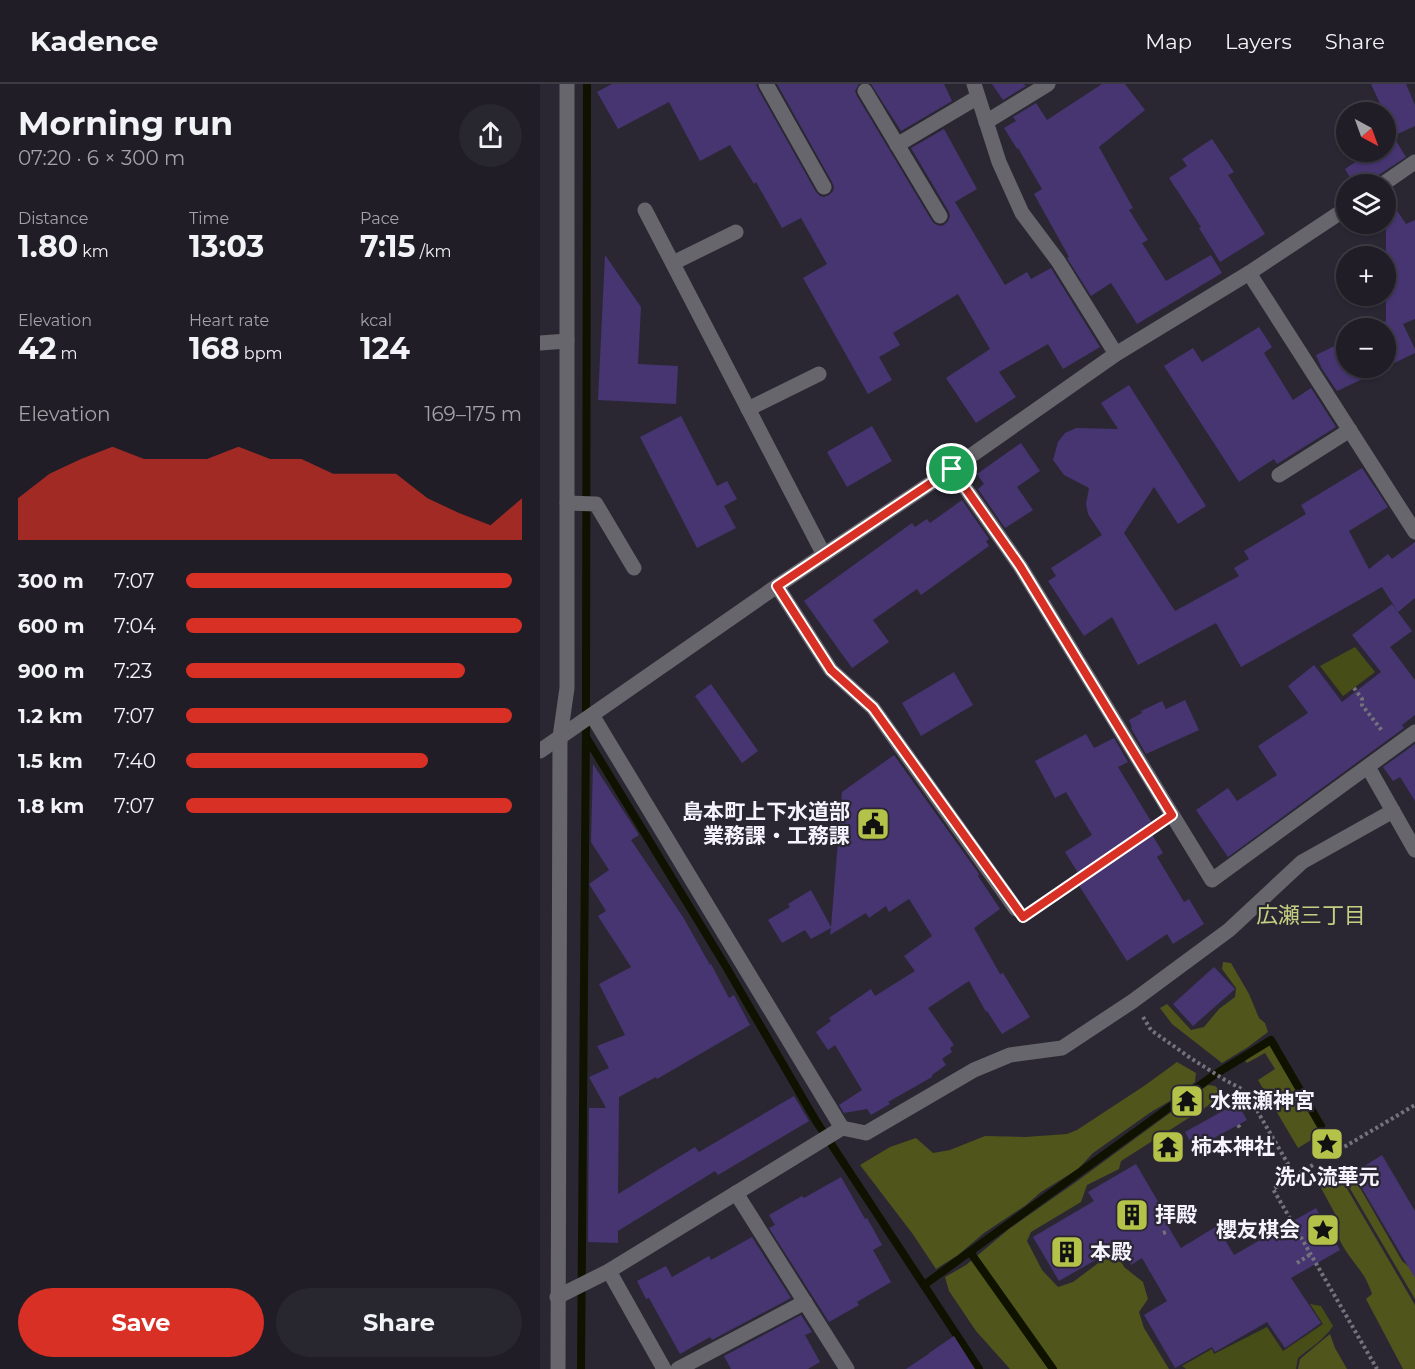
<!DOCTYPE html>
<meta charset="utf-8">
<style>
:root{--surface:#201d26;--page:#28262e;--text:#f1f3f6;--muted:#a2a2a7;--line:#3d3b43;--accent:#d93025}
body{margin:0;font-family:Montserrat,"Noto Sans JP",sans-serif;background:var(--page);color:var(--text);height:100vh;display:flex;flex-direction:column;font-size:22px;white-space:nowrap}
*{box-sizing:border-box;margin:0}
p{font-size:20px;color:var(--muted)}
.icon{flex:none;width:33px;height:33px;fill:none;stroke:currentColor;stroke-width:2;stroke-linecap:round;stroke-linejoin:round}
.map{position:relative;flex:1;overflow:hidden}
.panel{display:flex;flex-direction:column;background:var(--surface);width:540px}
.panel>*{flex:none}
.needle{width:39px;rotate:139deg}
.tools{position:absolute;left:796px;top:18px;display:grid;gap:12px}
.tools a{display:grid;place-items:center;width:60px;height:60px;border-radius:50%;background:var(--surface);box-shadow:0 2px 4px #0004,0 0 0 2px var(--line);font-size:30px}
.pin{position:absolute;display:grid;place-items:center;width:51px;height:51px;color:#fff;margin:-26px;border:3px solid #fff;border-radius:50%;box-shadow:0 2px 6px #0007}
.round{display:grid;place-items:center;flex:none;width:63px;height:63px;border-radius:32px;background:var(--page)}
.head{display:flex;align-items:center;justify-content:space-between;height:102px;padding:0 18px}
h1{font-size:33px;font-weight:700;line-height:45px}
.figures{display:grid;grid-template-columns:repeat(3,1fr);gap:9px;height:102px;padding:6px 18px}
.figures div{display:grid;align-content:center}
.figures b{font-size:30px;font-weight:700}
.figures small{font-size:16px;font-weight:400}
.figures p{font-size:16px}
.chart{height:168px;padding:12px 18px}
.chart p{display:flex;justify-content:space-between}
.chart svg{width:100%;height:108px;margin-top:6px;fill:var(--accent);opacity:.7}
.action{display:flex;gap:12px;margin-top:auto;padding:12px 18px}
.action a{flex:1;height:69px;border-radius:36px;background:var(--accent);color:#fff;font-size:24px;font-weight:700;line-height:69px;text-align:center}
.action a+a{background:var(--page);color:var(--text)}
ul{padding:0 18px;list-style:none;font-size:20px}
li{display:grid;grid-template-columns:96px 72px 1fr;align-items:center;height:45px}
li i{height:15px;border-radius:8px;background:var(--accent)}
header{display:flex;align-items:center;gap:36px;box-sizing:border-box;height:84px;padding:0 30px;background:var(--surface);border-bottom:2px solid var(--line)}
header strong{font-size:28px}
nav{display:flex;gap:33px;margin-inline-start:auto;font-size:21px}
main{display:flex;flex:1;min-height:0}
.map>svg:first-child{display:block}
.green{fill:#474d16}
.forest{fill:#4f551b}
.lines{fill:none;stroke-linecap:round;stroke-linejoin:round}
.stream{stroke:#101200;stroke-width:8}
.building{fill:#463571}
.path{stroke:#74727c;stroke-width:4;stroke-dasharray:3 3;stroke-linecap:butt}
.minor{stroke:#67666c;stroke-width:15}
.route-casing{stroke:#fff;stroke-width:12}
.route{stroke:#d93025;stroke-width:8}
.labels{text-anchor:middle;stroke-width:4.5;stroke-linejoin:round;paint-order:stroke}
.poi-label{font-size:21px;font-weight:bold;fill:#f5f3fb;stroke:#2a2733;text-anchor:start}
.neighbourhood-label{font-size:22px;fill:#c5cf82;stroke:#2a2733}
</style>
<header>
<strong>Kadence</strong>
<nav><a>Map</a><a>Layers</a><a>Share</a></nav>
</header>
<main>
<section class="panel">
<div class="head"><div><h1>Morning run</h1><p>07:20 · 6 × 300 m</p></div><a class="round"><svg class="icon" aria-label="share" viewBox="0 0 24 24"><path d="M12 15V3M7 8l5-5 5 5M5 13v7h14v-7"/></svg></a></div>
<div class="figures">
<div><p>Distance</p><b>1.80<small> km</small></b></div>
<div><p>Time</p><b>13:03</b></div>
<div><p>Pace</p><b>7:15<small> /km</small></b></div>
</div>
<div class="figures">
<div><p>Elevation</p><b>42<small> m</small></b></div>
<div><p>Heart rate</p><b>168<small> bpm</small></b></div>
<div><p>kcal</p><b>124</b></div>
</div>
<div class="chart"><p><span>Elevation</span>169–175 m</p>
<svg viewBox="0 0 160 44" preserveAspectRatio="none"><path d="M0 44V27L10 17L20 11L30 6L40 11L50 11L60 11L70 6L80 11L90 11L100 17L110 17L120 17L130 27L140 33L150 38L160 27V44z"/></svg>
</div>
<ul>
<li><b>300 m</b>7:07<i style="width:97%"></i></li>
<li><b>600 m</b>7:04<i style="width:100%"></i></li>
<li><b>900 m</b>7:23<i style="width:83%"></i></li>
<li><b>1.2 km</b>7:07<i style="width:97%"></i></li>
<li><b>1.5 km</b>7:40<i style="width:72%"></i></li>
<li><b>1.8 km</b>7:07<i style="width:97%"></i></li>
</ul>
<div class="action"><a>Save</a><a>Share</a></div>
</section>
<div class="map">
<svg width="875" height="1285" viewBox="0 0 875 1285">
<rect width="100%" height="100%" fill="#2a2733"/>
<!-- green -->
<g class="green">
<path d="M815 563 835 588 803 612 780 582Z"/>
<path d="M770 1220 781 1222 793 1242C785 1255 770 1264 758 1274L756 1285H646L642 1282 672 1265 674 1270 727 1243 743 1267 783 1240Z"/>
</g>
<!-- forest -->
<g class="forest">
<path d="M683 878 691 879 709 910 719 934 725 939 728 948 708 963 682 979 632 940 620 924 627 920 651 946 664 943 679 925 695 913 696 904 682 885Z"/>
<path d="M730 960 734 964 751 998 759 1009 781 1050 758 1064 718 996 735 985 725 969 707 979 705 977 707 974Z"/>
<path d="M637 978 656 989 655 998 635 1014 611 1028 553 1069 538 1085 501 1108 486 1121 444 1149 418 1171 396 1185 372 1149 320 1081 350 1063 376 1054 393 1069 410 1066 445 1052 485 1053 527 1050 537 1046 604 1002Z"/>
<path d="M668 1001 675 1002 685 1011 581 1077 579 1085 547 1101 541 1118 491 1148 487 1157 502 1186 518 1203 533 1198 561 1177 564 1161 574 1164 584 1183 603 1198 608 1215 599 1228 604 1244 629 1285H470L436 1247 409 1207 405 1193 426 1181 469 1145 536 1098Z"/>
<path d="M808 1088 812 1090 862 1177 873 1186H875V1215L802 1091Z"/>
<path d="M799 1091 875 1221V1285H863L826 1215 832 1210C830 1204 827 1197 824 1192 812 1174 801 1165 795 1143L800 1139 780 1102Z"/>
<path d="M790 1250 795 1264 807 1285H758L760 1275Z"/>
</g>
<g class="lines">
<!-- stream -->
<g class="stream">
<path d="M46 626 47 0"/>
<path d="M46 653 185 881 276 1037 439 1285"/>
<path d="M430 1168 513 1285"/>
<path d="M384 1201 674 991 731 956 781 1042"/>
<path d="M41 1285 46 643"/>
</g>
</g>
<!-- building -->
<g class="building">
<path d="M72 0H216L218 5 276 108 280 112 284 113 289 111 293 107 294 103 292 98 237 0H319L315 7 317 12 392 137 395 140 400 142 404 141 408 137 410 132 409 128 371 64 404 45 437 105 415 118 465 201 487 188 491 195 511 184 560 263 523 285 508 260 459 288 476 313 436 339 406 294 450 265 418 210 353 249 360 261 339 273 352 296 328 310 263 194 287 180 261 134 242 144 216 98 214 100 190 61 160 77 129 18 78 45 57 8Z"/>
<path d="M331 0H404L412 17 361 47Z"/>
<path d="M452 0H484L486 2 463 16Z"/>
<path d="M562 0H585L605 26 559 63 593 124 589 126 608 156 602 159 626 197 671 171 682 189 597 240 571 199 551 212 527 174 529 173 494 110 502 105 478 64 477 65 464 44 476 37 473 33 496 19 507 36Z"/>
<path d="M831 0H866L875 21V42L853 52 866 73 837 92 834 96 833 100H814L805 85 827 70 826 68H846V28H835L842 24Z"/>
<path d="M672 55 694 88 688 91 725 150 680 178 659 144 661 143 629 94 647 82 642 75Z"/>
<path d="M846 110 866 140 875 136V235L863 240 875 265V269L846 283V244H831L846 237V140L841 143 839 140H846Z"/>
<path d="M65 171 101 223 98 280 138 282 136 320 58 316Z"/>
<path d="M719 243 732 263 724 269 753 316 771 304 796 343 737 380 734 375 699 398 624 282 653 264 662 278Z"/>
<path d="M807 256V284H846L797 307 782 285 776 271Z"/>
<path d="M589 301 666 422 638 440 614 403 584 449 635 527 699 492 694 484 709 475 704 467 766 430 761 421 822 384 848 423 809 447 829 485 848 470 852 475 875 458V514L858 528 842 503 701 583 676 539 598 581 572 533 544 552 508 497 516 492 511 484 562 451 548 430 546 420 549 404 524 391 513 376 518 358 525 349 536 344 578 345 561 319Z"/>
<path d="M141 332 177 402 187 397 197 415 184 422 196 444 157 464 100 353Z"/>
<path d="M332 342 352 377 307 403 287 368Z"/>
<path d="M481 359 500 387 477 403 493 426 465 444 438 405 444 400 437 390Z"/>
<path d="M422 416 449 455 446 457 449 462 381 511 377 505 333 536 349 558 312 584 264 517 372 439 375 443 387 435 390 439Z"/>
<path d="M852 520 872 547 850 563 875 596V631L862 641 864 644 688 773 656 726 688 704 697 717 737 691 718 662 768 629 748 602 774 581 802 618 841 588 812 551Z"/>
<path d="M414 588 433 621 381 652 362 619Z"/>
<path d="M171 600 218 667 202 679 155 612Z"/>
<path d="M645 616 659 646 606 670 591 644 592 643 589 636 602 629 601 627 622 617 626 625Z"/>
<path d="M546 650 554 664 574 654 588 678 578 683 612 739 607 742 623 769 617 773 644 818 649 815 664 840 633 860 627 850 587 877 538 800 543 797 525 768 552 751 526 708 515 714 495 677Z"/>
<path d="M875 660V717L860 693 853 697 843 683Z"/>
<path d="M354 671 439 790 438 792 460 825 434 844 460 890 463 889 490 933 462 950 447 927 446 928 429 897 388 924 414 961 410 964 412 968 402 975 406 981 392 991V993L348 1018 350 1020 331 1031 327 1025 304 1029 299 1021 322 1006 295 961 288 966 276 948 291 937 289 934 331 905 335 912 375 887 364 872 392 852 369 815 349 828 346 822 329 834 326 829 290 851 291 844 271 855 265 846 242 859 228 836 250 823 248 820 271 806 291 843 302 708Z"/>
<path d="M53 680 99 751 91 756 143 833 170 881 171 880 189 914 194 911 210 941 117 995 116 993 79 1013 78 1110 155 1063 159 1068 254 1012 269 1037 178 1091 175 1087 78 1147V1159L48 1158 49 1024H66L49 993 69 984 57 962 85 951 59 900 91 883 58 832 66 827 49 800 69 786 51 758Z"/>
<path d="M674 883 695 905 653 942 633 920Z"/>
<path d="M697 1019 707 1036 654 1065 645 1048Z"/>
<path d="M842 1071 875 1127V1194L813 1089Z"/>
<path d="M596 1080 623 1126 620 1129 641 1164 677 1142 694 1171 776 1124 800 1166 751 1194 781 1239 745 1264 727 1238 675 1268 672 1263 635 1284 604 1231 627 1217 602 1174 591 1181 580 1162 519 1197 493 1153 554 1117 548 1108Z"/>
<path d="M301 1093 325 1135 327 1134 342 1161 333 1166 351 1198 317 1218 319 1221 289 1238 229 1144 235 1141 229 1131 262 1112 264 1114Z"/>
<path d="M212 1153 251 1214 172 1256 170 1253 140 1270 109 1214 106 1215 97 1197 126 1182 132 1193 169 1172 171 1176Z"/>
<path d="M261 1231 272 1248 265 1251 280 1278 268 1285H191L184 1272Z"/>
<path d="M414 1252 435 1285H366L390 1269H389Z"/>
</g>
<g class="lines">
<!-- path -->
<g class="path">
<path d="M814 604 822 615V621L843 648"/>
<path d="M497 824 617 742"/>
<path d="M603 933 611 946 649 973 685 996 700 1004 708 1011 755 1092"/>
<path d="M698 1041 700 1044"/>
<path d="M789 1072 875 1021"/>
<path d="M773 1081 733 1105 837 1285"/>
<path d="M623 1149 626 1148"/>
<path d="M757 1179 771 1170"/>
</g>
<!-- minor -->
<g class="minor">
<path d="M226 0 284 103"/>
<path d="M434 0 459 78 482 129 518 177 576 270"/>
<path d="M325 7 400 132"/>
<path d="M446 38 508 0"/>
<path d="M357 61 438 13"/>
<path d="M843 100 875 78"/>
<path d="M105 126 284 471"/>
<path d="M133 179 196 148"/>
<path d="M709 189 875 448"/>
<path d="M0 259 27 257"/>
<path d="M208 325 279 290"/>
<path d="M412 385 480 482 672 796 875 648"/>
<path d="M739 391 810 346"/>
<path d="M27 419 56 420 94 484"/>
<path d="M237 502 291 586 333 624 476 825"/>
<path d="M52 631 302 1044"/>
<path d="M0 667 237 502 412 385 576 270 709 189 807 124"/>
<path d="M828 683 875 766"/>
<path d="M196 1109 307 1285"/>
<path d="M69 1187 124 1285"/>
<path d="M17 1213 69 1187 302 1044 326 1049 434 986 470 971 522 964 593 917 689 846 762 778 853 727"/>
<path d="M18 1285 20 653 27 604V0"/>
<path d="M138 1285 265 1218"/>
</g>
</g>
<g class="lines">
<defs>
<path id="route" d="M412 385 480 482 632 731 483 833 333 624 291 586 237 502Z"/>
</defs>
<!-- route casing -->
<use href="#route" class="route-casing"/>
<!-- route -->
<use href="#route" class="route"/>
</g>
<!-- icons -->
<defs>
<symbol id="civic-square" viewBox="-11 -11 22 22"><rect x="-9" y="-9" width="18" height="18" rx="4" fill="#b5c249" stroke="#2a2733"/><path d="M-.6-6.5H3V-4.5H.6V-3L4-1V1h2V6H-6V1h2V-1L-.6-3ZM-1.2 2.5V6h2.4V2.5Z" fill="#111"/></symbol>
<symbol id="temple-square" viewBox="-11 -11 22 22"><rect x="-9" y="-9" width="18" height="18" rx="4" fill="#b5c249" stroke="#2a2733"/><path d="M0-6L5-2H3V0L6.5 2.5H4V6H1.5V3h-3V6H-4V2.5H-6.5L-3 0V-2H-5Z" fill="#111"/></symbol>
<symbol id="sight-square" viewBox="-11 -11 22 22"><rect x="-9" y="-9" width="18" height="18" rx="4" fill="#b5c249" stroke="#2a2733"/><path d="M0-6L1.8-2.2L6-1.7L2.9 1.2L3.7 5.4L0 3.3L-3.7 5.4L-2.9 1.2L-6-1.7L-1.8-2.2Z" fill="#111"/></symbol>
<symbol id="building-square" viewBox="-11 -11 22 22"><rect x="-9" y="-9" width="18" height="18" rx="4" fill="#b5c249" stroke="#2a2733"/><path d="M-4-6H4V6H1V3H-1V6H-4ZM-2.5-4.3h1.7v1.8h-1.7ZM.8-4.3h1.7v1.8H.8ZM-2.5-1h1.7V.8h-1.7ZM.8-1h1.7V.8H.8Z" fill="#111"/></symbol>
</defs>
<g fill-rule="evenodd">
<use href="#civic-square" x="314" y="721" width="38" height="38"/>
<use href="#temple-square" x="628" y="998" width="38" height="38"/>
<use href="#sight-square" x="768" y="1041" width="38" height="38"/>
<use href="#temple-square" x="609" y="1044" width="38" height="38"/>
<use href="#building-square" x="573" y="1112" width="38" height="38"/>
<use href="#sight-square" x="764" y="1127" width="38" height="38"/>
<use href="#building-square" x="508" y="1149" width="38" height="38"/>
</g>
<g class="labels">
<!-- poi labels -->
<g class="poi-label">
<text x="310" y="735" text-anchor="end">島本町上下水道部<tspan x="310" dy="24">業務課・工務課</tspan></text>
<text x="670" y="1024">水無瀬神宮</text>
<text x="651" y="1070">柿本神社</text>
<text x="787" y="1100" text-anchor="middle">洗心流華元</text>
<text x="615" y="1138">拝殿</text>
<text x="760" y="1153" text-anchor="end">櫻友棋会</text>
<text x="550" y="1175">本殿</text>
</g>
<!-- neighbourhood labels -->
<g class="neighbourhood-label">
<text x="771" y="839">広瀬三丁目</text>
</g>
</g>
</svg>
<div class="tools">
<a><svg class="needle" viewBox="-14 -14 28 28"><path d="M0-13l5 13h-10z" fill="#e53935"/><path d="M0 13l5-13h-10z" fill="#a2a2a7"/></svg></a>
<a><svg class="icon" aria-label="layers" viewBox="0 0 24 24"><path d="M12 4l9 5-9 5-9-5zM3 14l9 5 9-5"/></svg></a>
<a>+</a>
<a>−</a>
</div>
<div class="pin" style="left:412px;top:385px;background:#1e9e55"><svg class="icon" aria-label="arrive" viewBox="0 0 24 24"><path d="M6 21V4h12l-3 4 3 4H6"/></svg></div>
</div>
</main>
